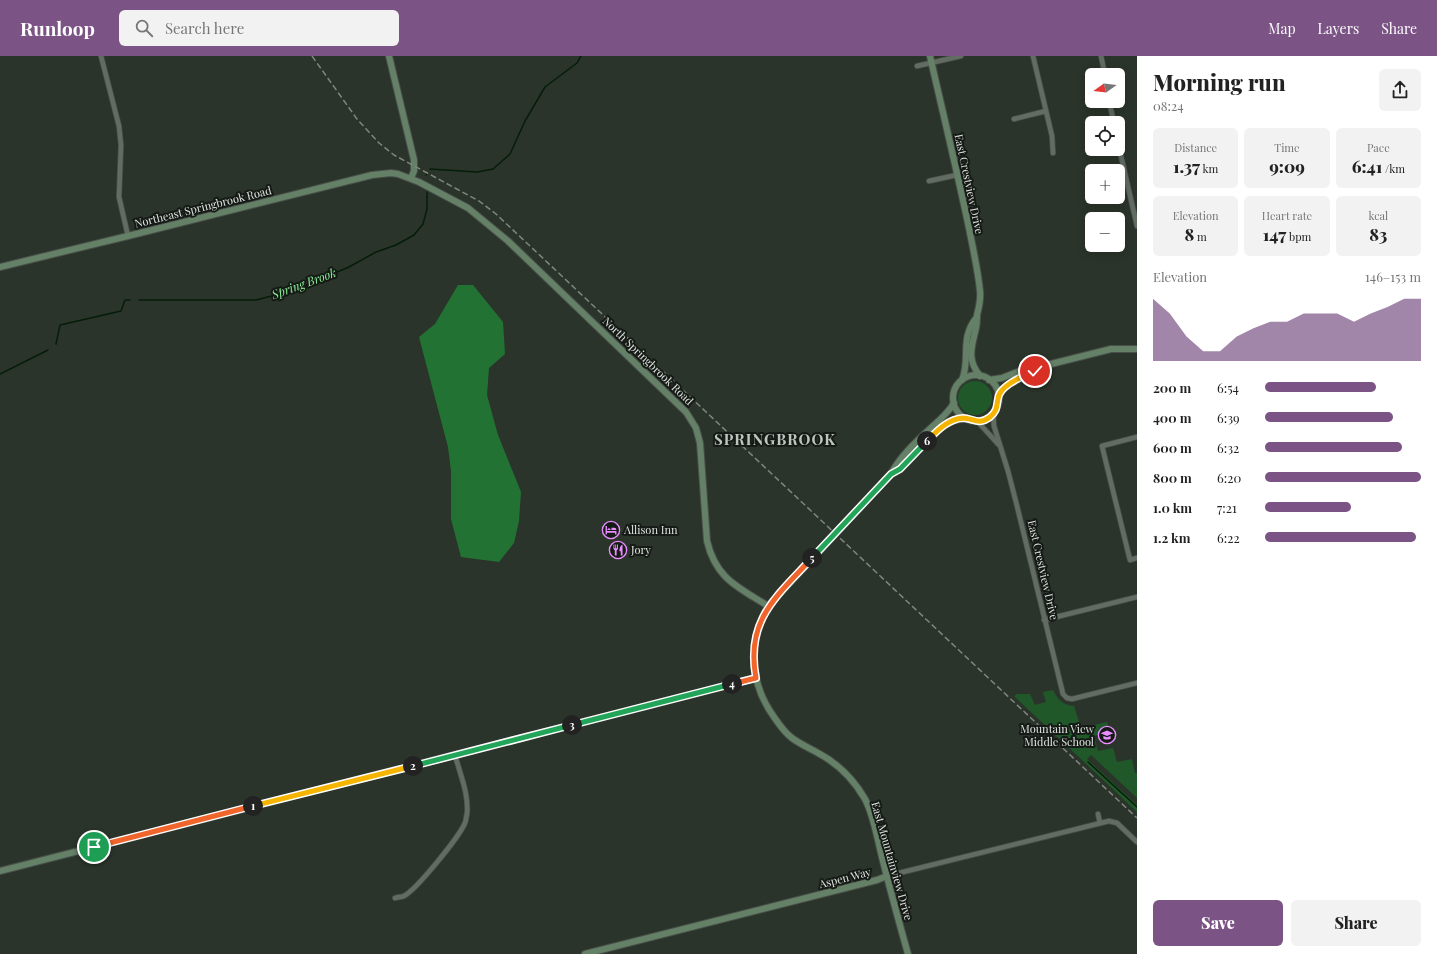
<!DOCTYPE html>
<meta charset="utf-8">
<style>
:root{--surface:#fff;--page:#f2f2f2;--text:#222;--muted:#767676;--accent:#7b5385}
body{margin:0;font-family:"Playfair Display",serif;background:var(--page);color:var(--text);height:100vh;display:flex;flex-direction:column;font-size:15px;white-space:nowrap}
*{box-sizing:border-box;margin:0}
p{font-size:13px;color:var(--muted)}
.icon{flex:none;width:22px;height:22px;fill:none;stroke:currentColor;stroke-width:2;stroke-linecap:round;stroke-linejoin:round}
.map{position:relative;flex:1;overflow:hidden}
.sheet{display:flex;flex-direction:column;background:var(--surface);width:300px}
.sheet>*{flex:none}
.needle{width:26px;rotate:256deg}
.fabs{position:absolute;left:1085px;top:12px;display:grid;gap:8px}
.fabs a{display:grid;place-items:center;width:40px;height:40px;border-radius:6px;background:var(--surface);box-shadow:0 2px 10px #0003;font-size:20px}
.pin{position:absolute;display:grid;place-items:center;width:34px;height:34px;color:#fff;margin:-17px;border:2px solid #fff;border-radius:50%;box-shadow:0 1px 4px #0007}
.km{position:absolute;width:20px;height:20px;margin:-10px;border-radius:50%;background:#222;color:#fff;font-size:11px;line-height:20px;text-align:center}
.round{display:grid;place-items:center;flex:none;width:42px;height:42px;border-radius:6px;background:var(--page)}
.head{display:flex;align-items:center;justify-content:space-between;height:68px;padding:0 16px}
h1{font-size:22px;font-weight:800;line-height:30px}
.metrics{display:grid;grid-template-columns:repeat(3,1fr);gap:6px;height:68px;padding:4px 16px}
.metrics div{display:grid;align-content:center;border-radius:6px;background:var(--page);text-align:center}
.metrics b{font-size:17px;font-weight:800}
.metrics small{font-size:11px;font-weight:400}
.metrics p{font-size:11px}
.chart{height:112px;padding:8px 16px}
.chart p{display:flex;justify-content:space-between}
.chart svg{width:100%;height:72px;margin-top:4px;fill:var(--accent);opacity:.7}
.button{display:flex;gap:8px;margin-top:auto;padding:8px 16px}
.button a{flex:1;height:46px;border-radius:6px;background:var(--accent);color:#fff;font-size:16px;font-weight:800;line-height:46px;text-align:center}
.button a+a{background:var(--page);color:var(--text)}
ul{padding:0 16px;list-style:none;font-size:13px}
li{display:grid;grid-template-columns:64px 48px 1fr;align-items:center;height:30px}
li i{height:10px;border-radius:5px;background:var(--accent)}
header{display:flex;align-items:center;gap:24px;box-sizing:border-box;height:56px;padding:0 20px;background:var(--accent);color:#fff}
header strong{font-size:19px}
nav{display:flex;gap:22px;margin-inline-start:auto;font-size:14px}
.search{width:280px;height:36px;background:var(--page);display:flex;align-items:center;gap:10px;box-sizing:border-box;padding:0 14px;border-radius:6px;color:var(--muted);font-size:15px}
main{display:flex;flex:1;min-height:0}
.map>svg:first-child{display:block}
.green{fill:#20582a}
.forest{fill:#227333}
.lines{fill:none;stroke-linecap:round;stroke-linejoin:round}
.stream{stroke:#051d08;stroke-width:1.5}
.street-casing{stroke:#484f49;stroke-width:6}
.secondary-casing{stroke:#484f49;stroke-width:8}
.street{stroke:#626c62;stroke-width:4.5}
.secondary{stroke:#648066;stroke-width:6}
.rail{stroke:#7f867f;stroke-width:1.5;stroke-dasharray:6 3;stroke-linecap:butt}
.split-1-casing{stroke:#fff;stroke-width:8}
.split-2-casing{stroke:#fff;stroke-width:8}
.split-3-casing{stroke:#fff;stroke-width:8}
.split-4-casing{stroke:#fff;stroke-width:8}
.split-5-casing{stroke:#fff;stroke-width:8}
.split-6-casing{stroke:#fff;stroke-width:8}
.split-7-casing{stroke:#fff;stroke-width:8}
.split-1{stroke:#f0652b;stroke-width:5}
.split-2{stroke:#f5b400;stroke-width:5}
.split-3{stroke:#22a559;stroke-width:5}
.split-4{stroke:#22a559;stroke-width:5}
.split-5{stroke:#f0652b;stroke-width:5}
.split-6{stroke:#22a559;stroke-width:5}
.split-7{stroke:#f5b400;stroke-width:5}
.labels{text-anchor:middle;stroke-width:4;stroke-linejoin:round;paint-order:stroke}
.street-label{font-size:11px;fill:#dee4de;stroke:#161a16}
.poi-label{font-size:11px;fill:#dee4de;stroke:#161a16;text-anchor:start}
.water-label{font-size:12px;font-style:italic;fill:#8af098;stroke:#161a16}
.district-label{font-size:15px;font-weight:bold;letter-spacing:1px;fill:#bcc7bc;stroke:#161a16}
</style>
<header>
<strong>Runloop</strong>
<div class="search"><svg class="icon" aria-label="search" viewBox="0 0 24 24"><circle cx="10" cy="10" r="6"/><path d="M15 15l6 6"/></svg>Search here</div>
<nav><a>Map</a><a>Layers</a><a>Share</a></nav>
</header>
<main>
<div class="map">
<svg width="1137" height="898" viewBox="0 0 1137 898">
<rect width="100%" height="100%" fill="#2b342b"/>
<!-- green -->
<g class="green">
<circle cx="975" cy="342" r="17"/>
<path d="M1053 634C1058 644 1063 649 1074 650L1081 672 1107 666 1110 675 1094 680 1098 695 1113 692 1117 706 1132 703 1135 717H1137V742L1091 699 1087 703 1137 749V756L1014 640 1017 638H1030L1035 649 1046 646 1043 636Z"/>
</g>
<!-- forest -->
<path class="forest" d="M458 229H473L503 266 505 298 489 312 487 339 498 379 521 436 519 465 514 487 499 506 461 501 451 463V415L448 391 419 281 435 268Z"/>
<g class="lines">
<!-- stream -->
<g class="stream">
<path d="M430 113 477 116 493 113 510 98 525 65 545 31 577 7 581 0"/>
<path d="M426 119 427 118"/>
<path d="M139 244H256L295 234 349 211 376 196 396 189 414 179 423 168 427 153V136"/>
<path d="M56 288 60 269 121 255 125 244H130"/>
<path d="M0 318 48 294"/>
<path d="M1088 706 1137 751"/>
</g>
<defs>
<g id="street">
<path d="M101 0 119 70 121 89 119 141 128 180"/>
<path d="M1033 0 1052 80 1053 97"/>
<path d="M1101 0 1105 19"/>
<path d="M917 10 961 0"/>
<path d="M1109 45 1114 67"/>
<path d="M1014 63 1046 55"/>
<path d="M1118 87 1137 170"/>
<path d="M929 125 957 119"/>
<path d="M993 357 994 370 1008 415 1017 450 1063 638 1067 642 1072 643 1137 627"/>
<path d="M977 365 999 389"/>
<path d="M1137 381 1102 390 1130 504 1137 502"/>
<path d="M1044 564 1137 541"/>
<path d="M1098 758 1100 767"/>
<path d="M887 820 1109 765 1117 767 1137 786"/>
<path d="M395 842C398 841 402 841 404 840 417 833 459 781 465 767 466 765 466 761 467 758 469 738 460 718 455 699"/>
</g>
<g id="secondary">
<path d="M389 0 414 104V115L411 122"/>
<path d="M930 0C943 57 957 115 969 172 973 193 978 214 980 235 981 244 979 251 977 259 977 263 977 268 976 272 972 290 966 303 980 320"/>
<path d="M0 211 128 180 372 119 391 117 398 118 419 126 468 152 508 185 686 356 696 372 700 387 707 485C716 523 738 531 768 550"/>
<circle cx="976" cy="342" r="23"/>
<path d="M962 324C971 303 959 282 977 261"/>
<path d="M989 324 1002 322 1033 310 1039 311 1111 293H1137"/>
<path d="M998 339C1010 322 1028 323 1039 311"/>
<path d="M891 418C914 406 926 378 949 366 954 364 960 363 965 362"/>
<path d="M0 815 756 622"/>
<path d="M585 898 877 824 887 820"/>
<path d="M908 898C899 866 890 834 882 801 877 782 874 760 865 743 854 724 837 707 818 697 809 692 800 688 792 682 784 676 779 668 774 661 749 626 748 587 768 550L891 418C900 400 918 384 933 370 941 363 948 357 954 347"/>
</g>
</defs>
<!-- street casing -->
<use href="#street" class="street-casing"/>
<!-- secondary casing -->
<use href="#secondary" class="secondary-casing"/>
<!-- street -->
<use href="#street" class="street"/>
<!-- secondary -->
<use href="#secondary" class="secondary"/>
<!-- rail -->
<path class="rail" d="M312 0 357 63 379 87 394 99 479 145 496 158 1137 762"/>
</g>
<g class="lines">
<defs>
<path id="split-1" d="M94 791 253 750"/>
<path id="split-2" d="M253 750 413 710"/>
<path id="split-3" d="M413 710 572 669"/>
<path id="split-4" d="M572 669 732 628"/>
<path id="split-5" d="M732 628 756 622C745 564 777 540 812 502"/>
<path id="split-6" d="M812 502 891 418 900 413 927 385"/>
<path id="split-7" d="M927 385C937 375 948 363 963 362 973 362 978 370 990 361 999 354 996 347 999 339 1003 328 1025 319 1035 315"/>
</defs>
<!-- split-1 casing -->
<use href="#split-1" class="split-1-casing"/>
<!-- split-2 casing -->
<use href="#split-2" class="split-2-casing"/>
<!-- split-3 casing -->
<use href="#split-3" class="split-3-casing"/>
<!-- split-4 casing -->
<use href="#split-4" class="split-4-casing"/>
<!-- split-5 casing -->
<use href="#split-5" class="split-5-casing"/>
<!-- split-6 casing -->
<use href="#split-6" class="split-6-casing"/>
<!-- split-7 casing -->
<use href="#split-7" class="split-7-casing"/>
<!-- split-1 -->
<use href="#split-1" class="split-1"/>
<!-- split-2 -->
<use href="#split-2" class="split-2"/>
<!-- split-3 -->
<use href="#split-3" class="split-3"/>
<!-- split-4 -->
<use href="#split-4" class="split-4"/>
<!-- split-5 -->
<use href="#split-5" class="split-5"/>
<!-- split-6 -->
<use href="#split-6" class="split-6"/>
<!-- split-7 -->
<use href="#split-7" class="split-7"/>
</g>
<!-- icons -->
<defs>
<symbol id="hotel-ring" viewBox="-11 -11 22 22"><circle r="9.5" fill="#161a16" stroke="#e88eff" stroke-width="1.5"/><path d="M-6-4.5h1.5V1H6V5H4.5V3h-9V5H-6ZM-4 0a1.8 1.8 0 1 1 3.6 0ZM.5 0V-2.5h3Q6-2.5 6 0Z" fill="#e88eff"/></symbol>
<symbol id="restaurant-ring" viewBox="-11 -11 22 22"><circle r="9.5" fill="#161a16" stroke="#e88eff" stroke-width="1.5"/><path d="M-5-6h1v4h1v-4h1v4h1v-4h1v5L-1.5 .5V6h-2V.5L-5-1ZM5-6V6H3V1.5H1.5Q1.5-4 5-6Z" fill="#e88eff"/></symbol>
<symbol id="school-ring" viewBox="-11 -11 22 22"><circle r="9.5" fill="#161a16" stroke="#e88eff" stroke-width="1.5"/><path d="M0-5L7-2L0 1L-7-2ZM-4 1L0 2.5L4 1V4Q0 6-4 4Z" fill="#e88eff"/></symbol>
</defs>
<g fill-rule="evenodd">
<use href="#hotel-ring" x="601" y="464" width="20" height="20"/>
<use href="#restaurant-ring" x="608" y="484" width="20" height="20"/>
<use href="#school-ring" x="1097" y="669" width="20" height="20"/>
</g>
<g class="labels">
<!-- street labels -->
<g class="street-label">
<text transform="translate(969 128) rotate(78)" y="4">East Crestview Drive</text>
<text transform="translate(203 151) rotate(-14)" y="4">Northeast Springbrook Road</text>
<text transform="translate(648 305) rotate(44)" y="4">North Springbrook Road</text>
<text transform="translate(1043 514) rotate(77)" y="4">East Crestview Drive</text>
<text transform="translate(892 805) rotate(74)" y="4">East Mountainview Drive</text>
<text transform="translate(845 822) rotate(-14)" y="4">Aspen Way</text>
</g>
<!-- poi labels -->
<g class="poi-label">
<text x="624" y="478">Allison Inn</text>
<text x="631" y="498">Jory</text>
<text x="1094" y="677" text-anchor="end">Mountain View<tspan x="1094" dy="13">Middle School</tspan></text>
</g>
<!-- water labels -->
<g class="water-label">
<text transform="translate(304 228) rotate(-20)" y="4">Spring Brook</text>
</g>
<!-- district labels -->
<g class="district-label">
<text x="775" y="389">SPRINGBROOK</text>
</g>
</g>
</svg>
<div class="fabs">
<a><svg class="needle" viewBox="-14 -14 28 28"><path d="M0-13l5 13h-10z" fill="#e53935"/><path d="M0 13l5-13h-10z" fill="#767676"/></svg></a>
<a><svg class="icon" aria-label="locate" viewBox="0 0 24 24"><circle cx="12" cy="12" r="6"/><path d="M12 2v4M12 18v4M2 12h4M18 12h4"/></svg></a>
<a>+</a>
<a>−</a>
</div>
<div class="pin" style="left:94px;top:791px;background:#1e9e55"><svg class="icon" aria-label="arrive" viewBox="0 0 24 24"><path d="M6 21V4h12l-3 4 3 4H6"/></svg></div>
<div class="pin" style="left:1035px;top:315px;background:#d93025"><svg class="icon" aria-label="check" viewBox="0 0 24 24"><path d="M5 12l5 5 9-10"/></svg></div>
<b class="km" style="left:253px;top:750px">1</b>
<b class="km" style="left:413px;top:710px">2</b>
<b class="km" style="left:572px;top:669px">3</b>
<b class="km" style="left:732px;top:628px">4</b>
<b class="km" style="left:812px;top:502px">5</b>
<b class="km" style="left:927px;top:385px">6</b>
</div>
<section class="sheet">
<div class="head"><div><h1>Morning run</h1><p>08:24</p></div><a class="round"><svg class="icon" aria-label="share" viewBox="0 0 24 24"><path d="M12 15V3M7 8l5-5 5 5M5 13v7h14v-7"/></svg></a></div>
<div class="metrics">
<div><p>Distance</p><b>1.37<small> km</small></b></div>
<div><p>Time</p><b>9:09</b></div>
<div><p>Pace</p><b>6:41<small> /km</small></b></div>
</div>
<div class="metrics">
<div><p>Elevation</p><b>8<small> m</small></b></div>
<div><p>Heart rate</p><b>147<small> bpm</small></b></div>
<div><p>kcal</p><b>83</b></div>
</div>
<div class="chart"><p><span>Elevation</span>146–153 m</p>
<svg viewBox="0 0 160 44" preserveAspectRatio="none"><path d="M0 44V6L10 15L20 29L30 38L40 38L50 29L60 24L70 20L80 20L90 15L100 15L110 15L120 20L130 15L140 11L150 6L160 6V44z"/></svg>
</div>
<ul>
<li><b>200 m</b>6:54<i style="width:71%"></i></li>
<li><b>400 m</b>6:39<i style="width:82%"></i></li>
<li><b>600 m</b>6:32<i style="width:88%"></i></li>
<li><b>800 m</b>6:20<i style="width:100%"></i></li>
<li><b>1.0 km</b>7:21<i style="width:55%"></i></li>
<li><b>1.2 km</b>6:22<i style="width:97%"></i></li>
</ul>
<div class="button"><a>Save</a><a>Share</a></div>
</section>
</main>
